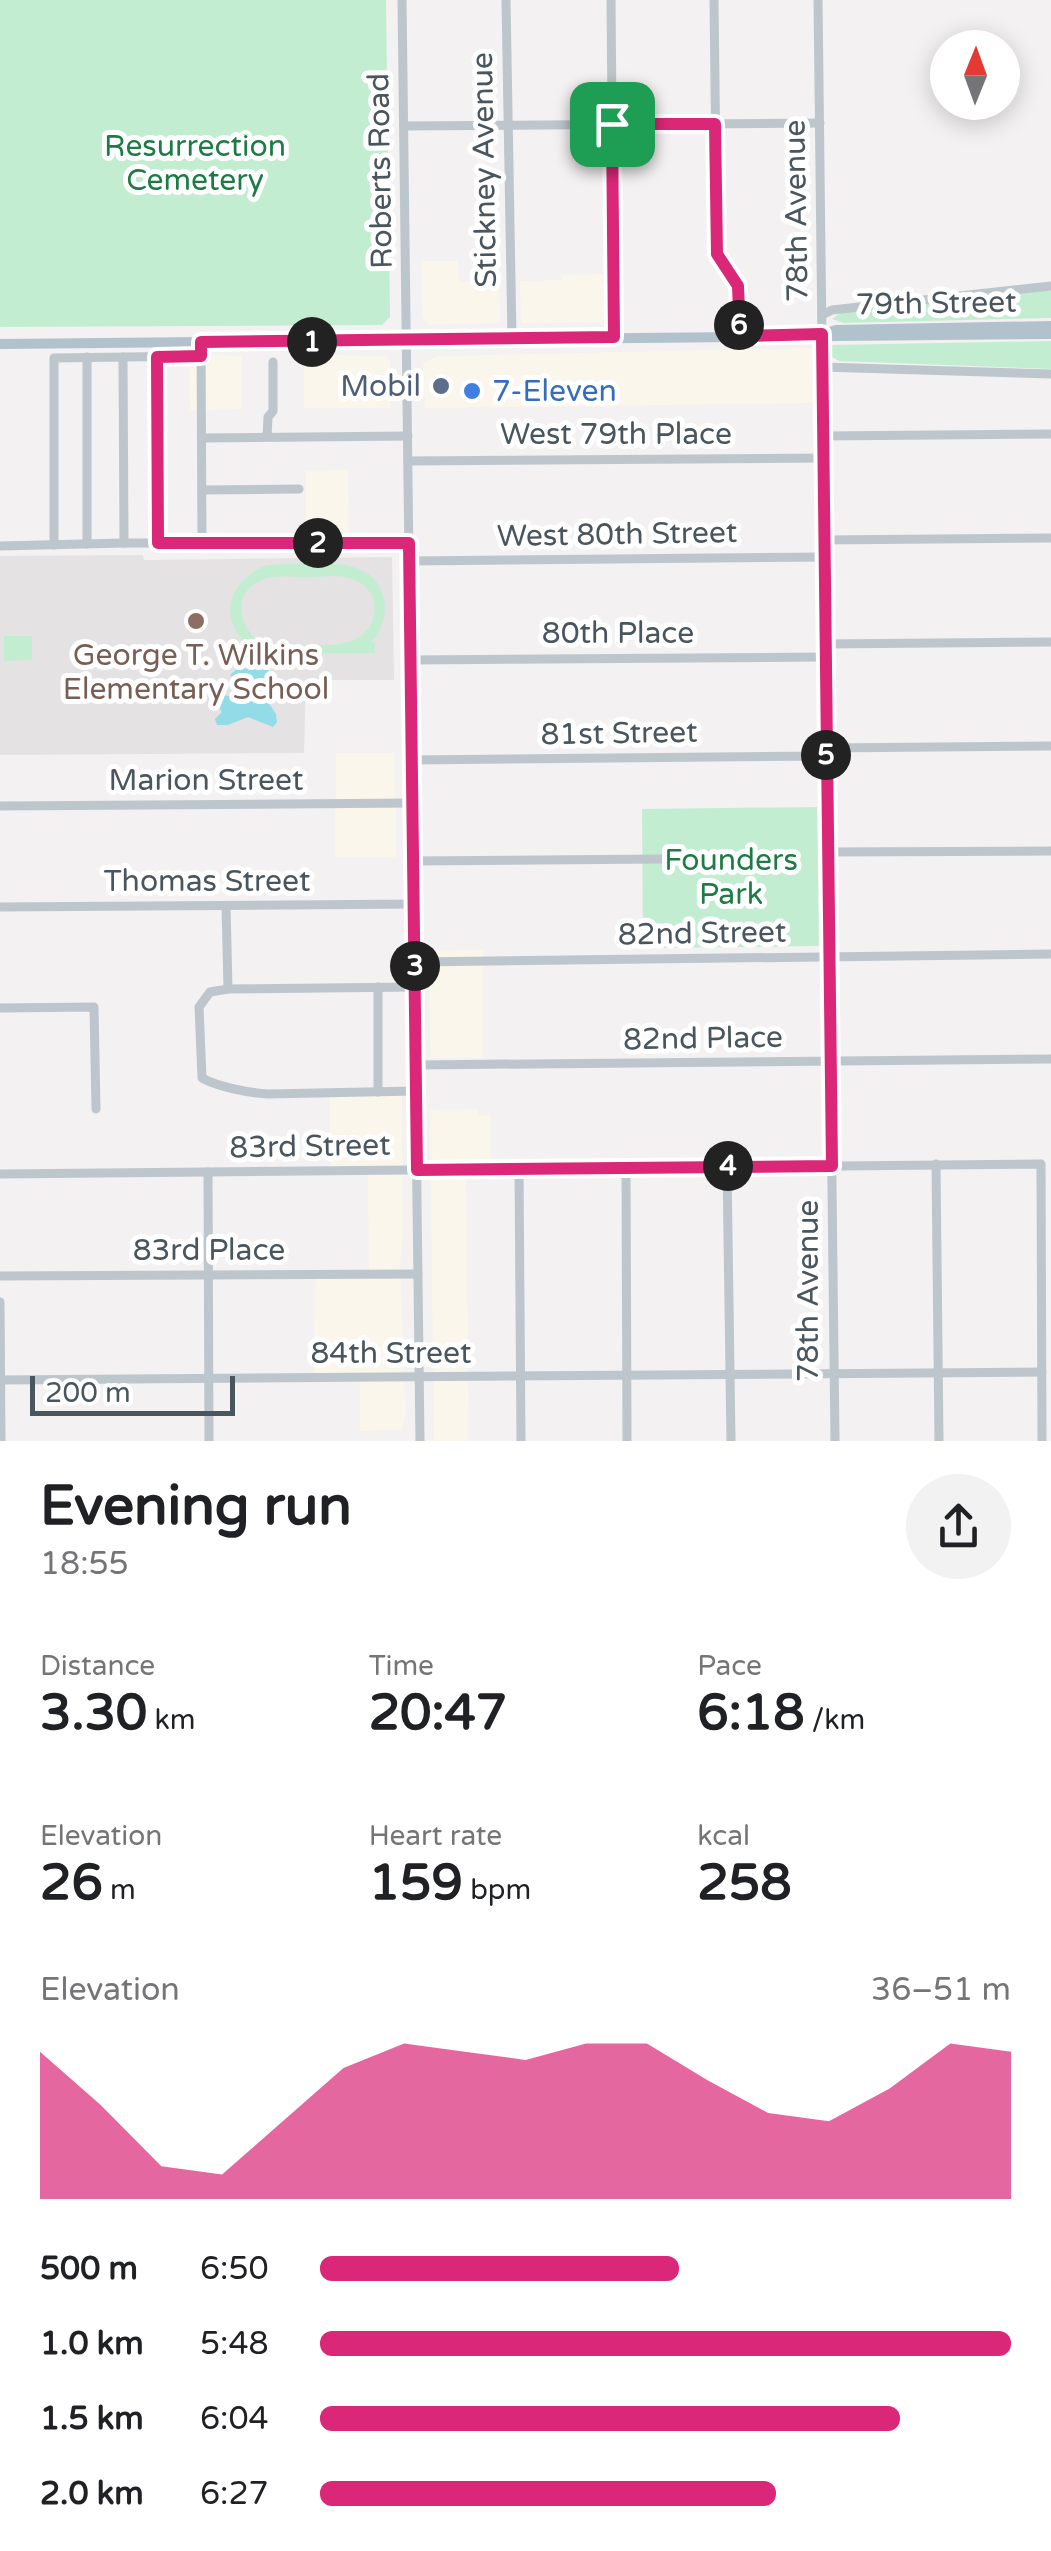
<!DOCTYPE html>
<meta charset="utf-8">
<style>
:root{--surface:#fff;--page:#f2f2f2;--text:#202124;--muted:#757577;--accent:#db2777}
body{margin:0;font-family:"Varela Round",sans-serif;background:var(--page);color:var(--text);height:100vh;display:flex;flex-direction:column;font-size:38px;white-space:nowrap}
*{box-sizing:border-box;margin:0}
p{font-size:32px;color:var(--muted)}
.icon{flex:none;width:55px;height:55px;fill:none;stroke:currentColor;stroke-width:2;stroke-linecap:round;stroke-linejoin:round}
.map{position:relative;height:1441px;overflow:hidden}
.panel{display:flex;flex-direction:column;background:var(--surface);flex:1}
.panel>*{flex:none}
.needle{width:65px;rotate:1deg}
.tools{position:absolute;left:930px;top:30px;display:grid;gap:20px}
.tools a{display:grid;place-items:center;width:90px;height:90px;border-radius:50%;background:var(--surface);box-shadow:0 5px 25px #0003;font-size:50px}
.scale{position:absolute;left:30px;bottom:25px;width:205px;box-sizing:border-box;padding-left:10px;border:5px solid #4a555d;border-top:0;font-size:28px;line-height:35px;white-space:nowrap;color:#4a555d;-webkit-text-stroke:8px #fff;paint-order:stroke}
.pin{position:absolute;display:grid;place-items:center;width:85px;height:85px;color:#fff;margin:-42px;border-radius:20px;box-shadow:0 5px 15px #0006}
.km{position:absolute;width:50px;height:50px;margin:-25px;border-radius:50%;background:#222;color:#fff;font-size:28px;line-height:50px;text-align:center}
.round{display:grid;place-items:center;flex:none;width:105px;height:105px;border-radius:52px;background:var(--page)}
.overview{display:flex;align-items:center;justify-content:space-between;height:170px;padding:0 40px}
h1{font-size:55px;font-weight:700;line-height:75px}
.stats{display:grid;grid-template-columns:repeat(3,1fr);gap:15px;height:170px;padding:10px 40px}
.stats div{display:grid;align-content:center}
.stats b{font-size:50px;font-weight:700}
.stats small{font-size:28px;font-weight:400}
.stats p{font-size:28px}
.chart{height:280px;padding:20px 40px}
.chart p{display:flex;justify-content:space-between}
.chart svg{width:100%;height:180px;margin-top:10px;fill:var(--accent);opacity:.7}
ul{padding:0 40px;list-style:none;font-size:32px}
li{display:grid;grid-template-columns:160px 120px 1fr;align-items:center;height:75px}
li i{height:25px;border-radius:12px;background:var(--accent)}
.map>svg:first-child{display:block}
.commercial{fill:#fbf6ec}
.education{fill:#e4e2e2}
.green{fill:#c3edd0;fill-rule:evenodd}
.water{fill:#93dbe7}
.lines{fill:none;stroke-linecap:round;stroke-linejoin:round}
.minor{stroke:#bdc6cc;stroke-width:9}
.major{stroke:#b2c2cd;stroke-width:10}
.route-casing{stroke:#fff;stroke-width:20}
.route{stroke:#db2777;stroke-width:12}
.service-dot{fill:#5c6f8a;stroke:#fff;stroke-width:4}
.shop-dot{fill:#3f7fe0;stroke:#fff;stroke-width:4}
.education-dot{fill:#8d6e63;stroke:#fff;stroke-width:4}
.labels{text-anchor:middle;stroke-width:10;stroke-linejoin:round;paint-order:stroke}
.park-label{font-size:30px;fill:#1d7c46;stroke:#fff}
.street-label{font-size:30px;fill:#4a555d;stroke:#fff}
.service-label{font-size:30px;fill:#4e5e75;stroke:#fff;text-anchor:end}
.shop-label{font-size:30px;fill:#366cbe;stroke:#fff;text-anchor:start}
.education-label{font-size:30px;fill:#785e54;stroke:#fff}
</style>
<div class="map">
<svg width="1051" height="1441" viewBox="0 0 1051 1441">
<rect width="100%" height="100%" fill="#f3f1f1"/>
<!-- commercial -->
<g class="commercial">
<path d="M421 261H458L459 282H499L500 323 430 325 422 317Z"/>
<path d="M603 274 604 322 521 323 520 281 561 280 562 275Z"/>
<path d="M812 348 813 403 425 408 423 363 437 356Z"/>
<path d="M189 351 242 357V409L190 410Z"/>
<path d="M340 355 385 356 390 361 391 408H304V358Z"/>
<path d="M348 470 349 533 306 538V471Z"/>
<path d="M336 753H395L396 857H335Z"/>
<path d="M483 950V1058H430L429 951Z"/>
<path d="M402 1091 403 1235 400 1267 406 1413 402 1430 360 1431V1378H314L315 1275 369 1274 368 1171H330V1093Z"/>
<path d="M477 1109 478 1116 491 1115V1174L466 1175 469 1441H434L430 1110Z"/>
</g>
<!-- education -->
<path class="education" d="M143 555 144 560 392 557 394 680H306L304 753 0 755V556Z"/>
<!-- green -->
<g class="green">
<path d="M0 0H386L390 317 382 325 0 327Z"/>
<path d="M1051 290V318L843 323 832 319 842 312Z"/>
<path d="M1051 341V369L839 361 832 357 829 350 833 345Z"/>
<path d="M267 565C305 565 373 550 384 599 387 615 382 631 371 642L375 643V653L241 654V643L245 642C216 614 233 578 267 565ZM312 577C325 577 340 574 352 579 381 588 382 625 356 639 335 650 286 644 261 644 242 629 230 599 256 583 270 573 296 578 312 577Z"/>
<path d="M4 636H32V660L4 661Z"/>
<path d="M817 807 819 946 643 948 642 809Z"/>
</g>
<!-- water -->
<path class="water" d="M238 668 268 670 284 687 266 699 276 714 277 722 273 727 248 717 228 725H217L215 719 222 712 211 697V692L228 696 239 692 241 684 230 675Z"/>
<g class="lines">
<!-- minor -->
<g class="minor">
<path d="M402 0 420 1441"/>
<path d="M506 0 512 339"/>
<path d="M611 0 614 337"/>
<path d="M714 0 717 254 738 285 739 336"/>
<path d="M818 0 835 1441"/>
<path d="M404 126 820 123"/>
<path d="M822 315 832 310 1051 286"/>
<path d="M201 343 202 543"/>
<path d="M87 357V544"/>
<path d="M123 357 124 543"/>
<path d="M157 357 158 543"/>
<path d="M823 367 1051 374"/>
<path d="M824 436 1051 434"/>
<path d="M267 437 268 417 273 411V362"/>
<path d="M202 438 408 436"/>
<path d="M408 461 824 458"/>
<path d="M202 490 299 489"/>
<path d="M824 540 1051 538"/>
<path d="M54 545V358L201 356"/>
<path d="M0 546 124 543H409"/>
<path d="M409 561 825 557"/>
<path d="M825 644 1051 642"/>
<path d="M411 660 825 657"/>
<path d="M826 748 1051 746"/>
<path d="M412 760 826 756"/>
<path d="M0 806 412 803"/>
<path d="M827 852 1051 851"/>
<path d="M413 861 663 859"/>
<path d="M226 906 228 989"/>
<path d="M0 907 414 904"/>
<path d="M414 962 1051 954"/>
<path d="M378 987V1092"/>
<path d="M415 987 228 989 210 992 199 1007 202 1078C218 1087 250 1093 268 1094L416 1091"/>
<path d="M0 1008 94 1007 96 1109"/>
<path d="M416 1065 1051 1059"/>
<path d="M936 1164 939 1441"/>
<path d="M727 1166 731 1441"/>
<path d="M626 1168 627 1441"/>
<path d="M519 1169 521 1441"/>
<path d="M208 1172 209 1441"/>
<path d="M0 1174 1041 1164 1042 1441"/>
<path d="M0 1276 418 1274"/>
<path d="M0 1302 1 1441"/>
<path d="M1 1380 1042 1372"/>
</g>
<!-- major -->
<g class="major">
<path d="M823 334 836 330 1051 326"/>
<path d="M0 344 1051 334"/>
</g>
</g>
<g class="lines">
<defs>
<path id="route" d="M612 124H715L717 254 738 286 740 336 822 334 832 1166 417 1170 409 543H158L157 357 201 356V342L614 337Z"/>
</defs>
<!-- route casing -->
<use href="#route" class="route-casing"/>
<!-- route -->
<use href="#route" class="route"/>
</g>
<!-- markers -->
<circle class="service-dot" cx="441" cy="386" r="10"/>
<circle class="shop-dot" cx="472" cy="391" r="10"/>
<circle class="education-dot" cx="196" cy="621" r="10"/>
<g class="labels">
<!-- park labels -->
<g class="park-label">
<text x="195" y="156">Resurrection<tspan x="195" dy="34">Cemetery</tspan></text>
<text x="731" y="870">Founders<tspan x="731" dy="34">Park</tspan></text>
</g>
<!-- street labels -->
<g class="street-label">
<text transform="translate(484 170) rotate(-91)" y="10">Stickney Avenue</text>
<text transform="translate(380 171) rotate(-91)" y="10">Roberts Road</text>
<text transform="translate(796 211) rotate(-91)" y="10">78th Avenue</text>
<text transform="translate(936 303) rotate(-1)" y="10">79th Street</text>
<text x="616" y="444">West 79th Place</text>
<text transform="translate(617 534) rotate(-1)" y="10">West 80th Street</text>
<text x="618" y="643">80th Place</text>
<text transform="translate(619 733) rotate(-1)" y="10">81st Street</text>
<text x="206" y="790">Marion Street</text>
<text x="207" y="891">Thomas Street</text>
<text transform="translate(702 933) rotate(-1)" y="10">82nd Street</text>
<text transform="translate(703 1038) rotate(-1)" y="10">82nd Place</text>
<text transform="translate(310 1146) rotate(-1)" y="10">83rd Street</text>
<text x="209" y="1260">83rd Place</text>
<text transform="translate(808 1291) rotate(-90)" y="10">78th Avenue</text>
<text x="391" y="1363">84th Street</text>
</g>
<!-- service labels -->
<g class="service-label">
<text x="421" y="396">Mobil</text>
</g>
<!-- shop labels -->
<g class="shop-label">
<text x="492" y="401">7-Eleven</text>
</g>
<!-- education labels -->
<g class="education-label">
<text x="196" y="665">George T. Wilkins<tspan x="196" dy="34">Elementary School</tspan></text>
</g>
</g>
</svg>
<div class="tools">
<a><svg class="needle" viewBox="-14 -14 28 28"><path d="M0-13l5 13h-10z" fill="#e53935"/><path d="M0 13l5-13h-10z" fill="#757577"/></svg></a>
</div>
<div class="scale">200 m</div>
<div class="pin" style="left:612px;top:124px;background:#1e9e55"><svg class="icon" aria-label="arrive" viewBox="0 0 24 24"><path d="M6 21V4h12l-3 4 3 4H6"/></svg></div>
<b class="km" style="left:312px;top:342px">1</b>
<b class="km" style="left:318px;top:543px">2</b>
<b class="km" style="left:415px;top:966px">3</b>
<b class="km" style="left:728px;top:1166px">4</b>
<b class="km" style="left:826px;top:755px">5</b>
<b class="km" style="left:739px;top:325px">6</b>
</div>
<section class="panel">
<div class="overview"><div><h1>Evening run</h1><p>18:55</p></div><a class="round"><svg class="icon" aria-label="share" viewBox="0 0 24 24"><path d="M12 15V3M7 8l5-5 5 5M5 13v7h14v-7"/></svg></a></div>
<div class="stats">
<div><p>Distance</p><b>3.30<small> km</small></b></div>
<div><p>Time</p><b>20:47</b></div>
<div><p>Pace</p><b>6:18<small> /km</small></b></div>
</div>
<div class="stats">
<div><p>Elevation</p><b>26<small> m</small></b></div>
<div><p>Heart rate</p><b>159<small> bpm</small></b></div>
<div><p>kcal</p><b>258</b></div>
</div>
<div class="chart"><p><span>Elevation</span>36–51 m</p>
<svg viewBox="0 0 160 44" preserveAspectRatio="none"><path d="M0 44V8L10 21L20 36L30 38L40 25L50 12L60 6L70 8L80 10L90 6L100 6L110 15L120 23L130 25L140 17L150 6L160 8V44z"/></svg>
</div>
<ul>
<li><b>500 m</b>6:50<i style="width:52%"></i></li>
<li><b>1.0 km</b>5:48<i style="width:100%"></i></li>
<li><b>1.5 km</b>6:04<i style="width:84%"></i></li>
<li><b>2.0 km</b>6:27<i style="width:66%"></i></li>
</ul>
</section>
